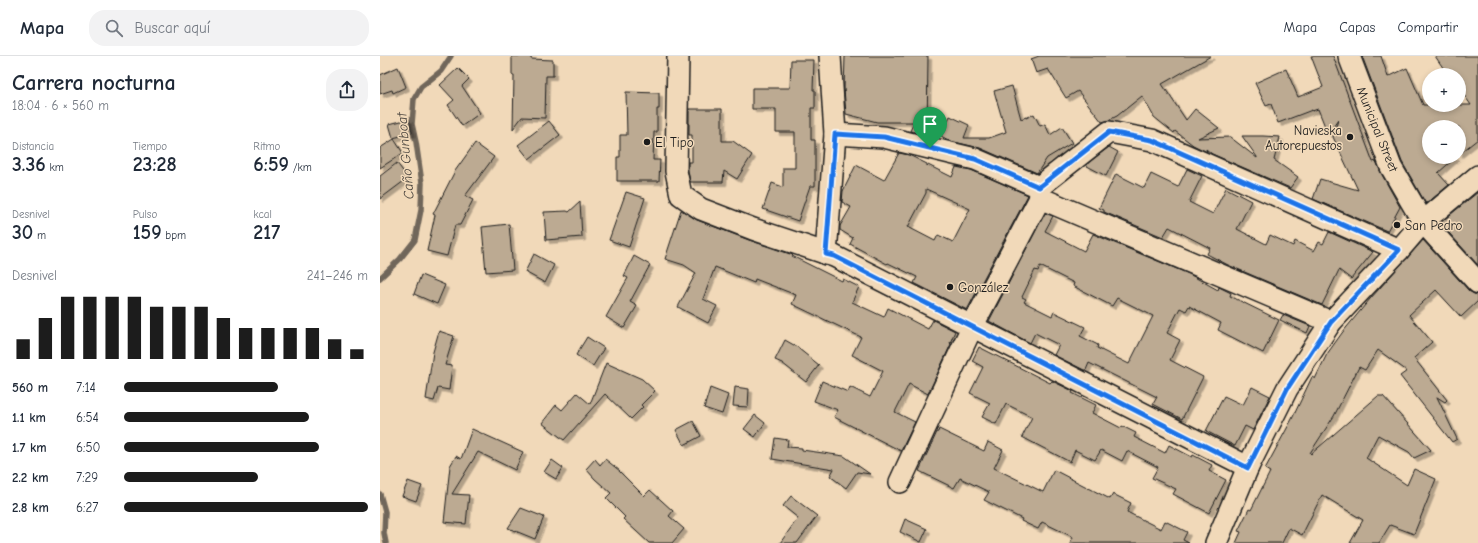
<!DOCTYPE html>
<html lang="es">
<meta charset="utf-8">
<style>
:root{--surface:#fff;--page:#f2f2f3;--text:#1f2937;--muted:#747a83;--line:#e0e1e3;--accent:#1c1c1c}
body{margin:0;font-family:"Comic Neue",sans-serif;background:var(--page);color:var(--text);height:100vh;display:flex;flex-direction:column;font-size:15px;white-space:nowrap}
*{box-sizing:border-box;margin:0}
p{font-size:13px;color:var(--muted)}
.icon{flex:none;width:22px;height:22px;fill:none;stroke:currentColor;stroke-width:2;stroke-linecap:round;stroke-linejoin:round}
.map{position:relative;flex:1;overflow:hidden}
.side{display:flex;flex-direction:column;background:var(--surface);width:380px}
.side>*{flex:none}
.buttons{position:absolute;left:1042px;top:12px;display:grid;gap:8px}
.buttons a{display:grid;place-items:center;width:44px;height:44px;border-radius:50%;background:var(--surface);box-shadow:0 2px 6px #0003;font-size:20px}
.pin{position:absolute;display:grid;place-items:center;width:34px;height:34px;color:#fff;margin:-41px -17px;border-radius:50% 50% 50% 0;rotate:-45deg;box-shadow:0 0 4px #0007}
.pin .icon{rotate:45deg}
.round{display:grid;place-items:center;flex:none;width:42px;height:42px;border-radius:16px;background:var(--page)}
.summary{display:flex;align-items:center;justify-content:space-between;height:68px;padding:0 12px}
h1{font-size:22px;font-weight:700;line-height:30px}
.metrics{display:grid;grid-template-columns:repeat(3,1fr);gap:6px;height:68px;padding:4px 12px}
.metrics div{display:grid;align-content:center}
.metrics b{font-size:20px;font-weight:700}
.metrics small{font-size:11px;font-weight:400}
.metrics p{font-size:11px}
.chart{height:112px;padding:8px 12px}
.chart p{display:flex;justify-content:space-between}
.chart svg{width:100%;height:72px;margin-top:4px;stroke:var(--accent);stroke-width:6}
ul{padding:0 12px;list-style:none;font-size:13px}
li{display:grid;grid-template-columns:64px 48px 1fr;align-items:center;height:30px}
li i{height:10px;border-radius:5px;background:var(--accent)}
header{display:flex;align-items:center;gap:24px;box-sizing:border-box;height:56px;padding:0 20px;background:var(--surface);border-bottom:1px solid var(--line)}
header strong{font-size:19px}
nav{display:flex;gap:22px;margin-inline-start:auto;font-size:14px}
.search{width:280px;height:36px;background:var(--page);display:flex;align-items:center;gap:10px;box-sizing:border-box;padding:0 14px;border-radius:16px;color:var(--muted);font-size:15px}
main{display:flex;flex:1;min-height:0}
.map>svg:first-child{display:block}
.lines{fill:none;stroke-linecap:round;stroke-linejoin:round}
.stream{stroke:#70665a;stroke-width:5.5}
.building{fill:#bcaa92;stroke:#1c1c1c;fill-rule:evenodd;filter:url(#shadow)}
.street-casing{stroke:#1c1c1c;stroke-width:24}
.street{stroke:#f1d9b9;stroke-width:21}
.route-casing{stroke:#fff;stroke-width:8}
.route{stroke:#1a73e8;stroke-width:5}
.poi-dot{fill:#1c1c1c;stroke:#f1d9b9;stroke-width:1.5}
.labels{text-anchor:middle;stroke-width:3;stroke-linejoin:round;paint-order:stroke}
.street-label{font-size:13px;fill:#1c1c1c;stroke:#f1d9b9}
.poi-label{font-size:13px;fill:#1c1c1c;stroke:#f1d9b9;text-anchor:start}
.water-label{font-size:14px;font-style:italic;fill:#4d4740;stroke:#f1d9b9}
</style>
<header>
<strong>Mapa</strong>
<div class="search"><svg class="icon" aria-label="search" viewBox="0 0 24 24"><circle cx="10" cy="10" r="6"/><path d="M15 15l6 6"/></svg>Buscar aquí</div>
<nav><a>Mapa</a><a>Capas</a><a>Compartir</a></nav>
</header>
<main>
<section class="side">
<div class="summary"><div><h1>Carrera nocturna</h1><p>18:04 · 6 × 560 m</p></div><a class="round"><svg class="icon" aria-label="share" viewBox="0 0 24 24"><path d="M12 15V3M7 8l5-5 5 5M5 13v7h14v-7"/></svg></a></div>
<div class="metrics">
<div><p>Distancia</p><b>3.36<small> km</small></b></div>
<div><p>Tiempo</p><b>23:28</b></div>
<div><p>Ritmo</p><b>6:59<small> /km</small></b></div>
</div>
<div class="metrics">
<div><p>Desnivel</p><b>30<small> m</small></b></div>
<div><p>Pulso</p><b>159<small> bpm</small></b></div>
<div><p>kcal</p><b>217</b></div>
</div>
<div class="chart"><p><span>Desnivel</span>241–246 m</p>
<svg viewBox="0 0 160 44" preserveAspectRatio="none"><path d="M5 44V32M15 44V19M25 44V6M35 44V6M45 44V6M55 44V6M65 44V12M75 44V12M85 44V12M95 44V19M105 44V25M115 44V25M125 44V25M135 44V25M145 44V32M155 44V38"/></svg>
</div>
<ul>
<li><b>560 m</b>7:14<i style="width:63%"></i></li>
<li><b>1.1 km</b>6:54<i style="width:76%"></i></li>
<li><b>1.7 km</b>6:50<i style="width:80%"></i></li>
<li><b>2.2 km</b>7:29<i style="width:55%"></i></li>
<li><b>2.8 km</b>6:27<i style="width:100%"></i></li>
</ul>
</section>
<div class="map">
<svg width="1098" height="487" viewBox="0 0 1098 487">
<defs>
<filter id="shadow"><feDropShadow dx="3.5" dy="3.5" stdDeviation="0" flood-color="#0004"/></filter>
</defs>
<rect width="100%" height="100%" fill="#f1d9b9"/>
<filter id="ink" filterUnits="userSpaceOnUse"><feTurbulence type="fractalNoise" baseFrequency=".025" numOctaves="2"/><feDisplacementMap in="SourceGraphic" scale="8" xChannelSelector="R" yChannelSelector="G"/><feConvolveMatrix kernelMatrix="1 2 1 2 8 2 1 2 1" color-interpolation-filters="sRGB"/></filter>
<g filter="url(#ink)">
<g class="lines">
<!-- stream -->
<g class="stream">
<path d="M0 222 20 203 35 184 41 154 42 127 36 86 32 68 34 43 41 31 61 15 71 0"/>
<path d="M0 438 5 456 4 477 6 487"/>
</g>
</g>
<!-- building -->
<g class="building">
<path d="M132 0H151V3L173 4V20H166L165 62 142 61 133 73 134 19H132Z"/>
<path d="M465 0H548L547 79 530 75 534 66H497L466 58 464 33Z"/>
<path d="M659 0H831L782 28 806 64 815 53 839 72 818 82 850 81 877 102V101L862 80H883L900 81 894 104 918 121 910 132 832 98 826 93 827 96 813 89 795 75 794 77 774 61 762 40 737 60 729 64 722 66 698 35 686 42 668 13 656 17 651 3Z"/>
<path d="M931 0H953L993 106 996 105 1001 117 1020 151 1007 175 933 143 940 123 978 134 953 81 958 64 948 78 938 53 932 55V54L898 67 891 48 886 50 875 27 906 13 918 41 943 31Z"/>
<path d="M982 0H1001L1008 21 1027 12 1043 49H1091L1079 32V19H1068L1055 0H1098V83L1079 98V71H1049V101H1076L1058 117 1069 129 1046 148 1022 106Z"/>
<path d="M411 4H434L433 34H435V52H431V84H435V130H430L418 165 383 153 392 127 403 131V112H415V76H396V53H372V32H410Z"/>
<path d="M18 11 26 31 13 37 12 34 0 38V19Z"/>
<path d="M78 12 89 23 82 30 100 57 82 70 68 49 74 44 60 29Z"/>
<path d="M632 30 641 63 646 61V62L654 58 660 70 665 68 670 79 682 71 692 87 667 102 657 117 600 92 570 85 561 80 570 60 589 69 584 82H609L626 76 614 35Z"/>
<path d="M246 36 279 37V53H277V76H274L273 104H280L279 125H237V101H240V79H247Z"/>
<path d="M309 53H342V85H353L372 99 357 123 344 115 343 126H310L308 115V106H312V79H309Z"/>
<path d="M29 63 32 77 13 82 9 68Z"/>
<path d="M169 65 180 79 149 103 138 89Z"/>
<path d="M14 83 23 97 0 112V92Z"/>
<path d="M95 87 114 101 85 140 93 144 80 169H75L67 200 47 195 55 159 53 158 75 115Z"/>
<path d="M729 91 738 96 726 120 707 110 708 107Z"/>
<path d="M519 97 529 99 547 108V110L548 109 572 121 576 111 591 114 648 139 587 254 534 227 537 221 508 207 507 208 470 188 473 182 460 174V170L471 151 462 146 463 135 476 109 504 124ZM546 133 590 153 573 186 558 179 555 185 528 171 546 137Z"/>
<path d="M17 107 28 122 0 143V120Z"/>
<path d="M807 113 822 120 809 146 833 158 846 132 871 145 857 173 886 188 890 179 913 190 915 185 934 195 939 186 943 188 949 176 993 196 971 223 959 214 942 249 848 209 827 198 830 192 789 171 783 181 724 156V154L719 152 736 118 764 132 771 118 798 131Z"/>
<path d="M246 136 265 142 249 191 229 184Z"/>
<path d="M1098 136V209L1060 167Z"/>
<path d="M200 146 202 181 166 184 164 156 187 155 189 156Z"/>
<path d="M301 154 317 164 369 184 413 199 412 200 462 225 463 223 479 231 472 246 504 261 508 252 548 273 553 264 575 275 570 287 571 288 548 338 529 328 515 356 535 366 521 395 454 361 458 354 434 345 442 325 468 336 470 331 490 341 503 315 472 299 481 281 412 248 416 239 375 223 374 227 335 211 323 243 337 250 328 267 298 251 316 217 304 209 285 203Z"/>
<path d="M665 157 673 160 665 175 704 195 713 178 809 218 838 234 839 231 851 237 850 240 899 264 883 297 838 274 841 267 809 250 806 255 800 252 787 277 800 284 790 304 823 321 802 363 773 348 777 341 709 307 706 314H704L674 299 679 289 655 277 650 287 609 265ZM660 210 694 227 693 230 732 250 737 242 773 260 749 308 717 292 718 289 700 280 705 271 674 256 672 260 644 246 646 243 642 241 655 214 658 215Z"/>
<path d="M129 168 133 214 106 216 102 171Z"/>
<path d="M1043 184 1089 235 1094 238 1098 239V245L1081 261 1056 234 1029 259 1052 286 1034 302 1067 344 1065 346 1057 341 1077 383 1072 386 1020 320 1027 315 998 294 985 314 979 311 954 360 930 397 931 398 998 340H1003L1051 394 1034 402 1029 396 998 379 986 402 1027 429 1034 413 1056 423 1034 478 1010 469 999 487H970L983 464 942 439 922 479 909 472 902 487H856L861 476 858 475 869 453 871 454 890 416 885 413 912 363 932 321 935 323 947 298 962 277 990 243Z"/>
<path d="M154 198 174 209 165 227 145 216Z"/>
<path d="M254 200 270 209 250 246 257 250 244 272 226 261 248 222 244 220Z"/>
<path d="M41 219 65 229 57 248 34 238Z"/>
<path d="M903 259 930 270 927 277 900 264Z"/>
<path d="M59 275 74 280 65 309 72 310 69 334 58 332 54 345 46 343 53 296Z"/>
<path d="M207 281 224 292 213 310 196 299Z"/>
<path d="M405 284 419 292V293L439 309 426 326 402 307 395 304Z"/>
<path d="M599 291 670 327 672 325 693 335 692 337 716 349 712 357 741 372 742 370 756 377 754 381 785 397 789 389 812 401 813 399 832 409 829 415 846 424 829 457 793 438 796 433 772 422 778 411 747 395 742 405 721 394 715 404 695 394 690 406 642 381 652 361 626 348 616 368 602 361 610 347 590 337 603 311 592 305Z"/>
<path d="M226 307 262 323 275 335 261 349 263 351 251 363 225 338 184 384 162 367 176 349 182 354 197 337 210 348Z"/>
<path d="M355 331 369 333 368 351 353 350Z"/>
<path d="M872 331 890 340 873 374 865 370 855 390 826 375 844 340 863 349Z"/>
<path d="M330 332 348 339 342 358 324 352Z"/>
<path d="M375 359 385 367 375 381 364 373Z"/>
<path d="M313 365 321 380 304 389 296 374Z"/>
<path d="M92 373 143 396 135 414 98 396 72 438 89 439 86 468 64 466 70 410 76 400 81 403Z"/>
<path d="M559 373 604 395 608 386 623 394 614 412 663 436 674 414 730 443 733 438 751 447 747 456 781 473 785 465 807 476 803 484 809 487H690L693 481 662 466 658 473 641 465 642 463 604 444 609 436 580 422 574 432 539 415 557 376H558Z"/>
<path d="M395 382 408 384 407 391 422 392V394L464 400 490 418 477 416 466 432 450 420 454 413 392 403Z"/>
<path d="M215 403 220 409 225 403 240 415H239L264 440 270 434 293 455 289 460 304 473 292 487H269L243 463 245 461 226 442 231 437 215 423 206 413Z"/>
<path d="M172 404 183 412 176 423 164 416Z"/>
<path d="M28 425 42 430 36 445 22 440Z"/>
<path d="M411 440 437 460 417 487H400L418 462 403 450Z"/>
<path d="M141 452 164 461 155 483 128 472Z"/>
<path d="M525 463 547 473 541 486 520 476Z"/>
</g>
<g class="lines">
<defs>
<g id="street">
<path d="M298 0 296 115 301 139 321 153 373 173 454 200 868 411"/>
<path d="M450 0 455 78"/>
<path d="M969 0 1011 111 1043 166 1098 227"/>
<path d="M659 131 729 76 772 84 1019 194"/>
<path d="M446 198 455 78 504 81 595 103 659 131 660 142 951 266"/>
<path d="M520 426 592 271 660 142"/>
<path d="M836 487 868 411 907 333 951 266 1019 194 1043 166 1098 120"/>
</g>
</defs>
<!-- street casing -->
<use href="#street" class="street-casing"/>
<!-- street -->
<use href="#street" class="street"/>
</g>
</g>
<g class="lines" filter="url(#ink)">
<defs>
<path id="route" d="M729 76 772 84 1019 194 951 266 907 333 868 412 454 200 446 198 455 78 504 81 595 103 659 131Z"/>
</defs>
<!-- route casing -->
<use href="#route" class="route-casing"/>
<!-- route -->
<use href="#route" class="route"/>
</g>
<!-- markers -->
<g class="poi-dot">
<circle cx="970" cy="81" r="4"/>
<circle cx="267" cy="86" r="4"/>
<circle cx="1017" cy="169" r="4"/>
<circle cx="570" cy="231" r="4"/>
</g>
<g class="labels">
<!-- street labels -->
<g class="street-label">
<text transform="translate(998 73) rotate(68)" y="5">Municipal Street</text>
</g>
<!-- poi labels -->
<g class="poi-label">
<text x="962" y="79" text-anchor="end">Navieska<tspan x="962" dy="15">Autorepuestos</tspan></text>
<text x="275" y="91">El Tipo</text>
<text x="1025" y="174">San Pedro</text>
<text x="578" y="236">González</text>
</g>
<!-- water labels -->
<g class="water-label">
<text transform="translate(25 100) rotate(-95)" y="5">Caño Gunboat</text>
</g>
</g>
</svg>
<div class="buttons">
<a>+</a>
<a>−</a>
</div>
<div class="pin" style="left:550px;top:92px;background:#1e9e55"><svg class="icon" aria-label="arrive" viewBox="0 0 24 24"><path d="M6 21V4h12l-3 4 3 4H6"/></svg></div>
</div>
</main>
